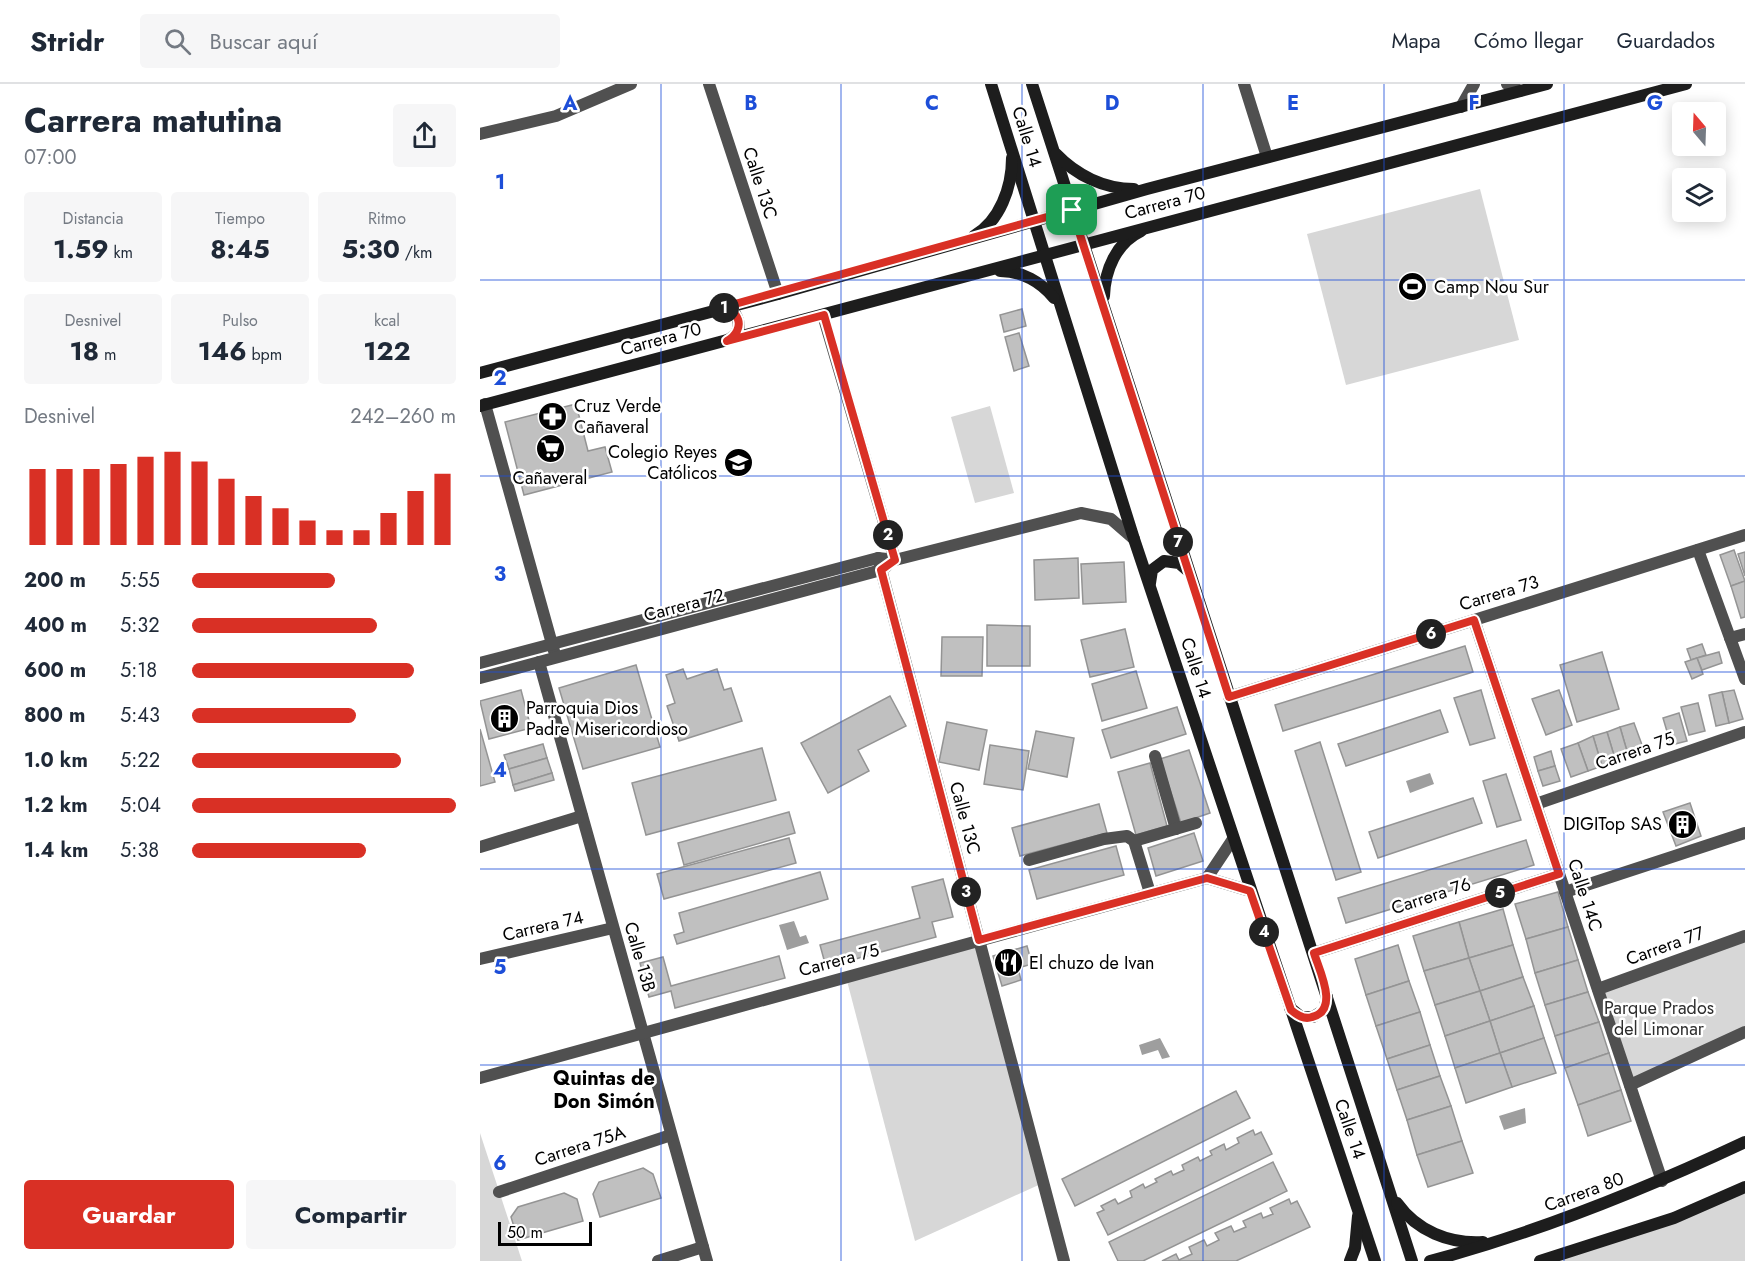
<!DOCTYPE html>
<html lang="es">
<meta charset="utf-8">
<style>
:root{--surface:#fff;--page:#f6f6f7;--text:#1f2937;--muted:#747a83;--line:#e0e1e3;--accent:#d93025}
body{margin:0;font-family:Jost,sans-serif;background:var(--page);color:var(--text);height:100vh;display:flex;flex-direction:column;font-size:22px;white-space:nowrap}
*{box-sizing:border-box;margin:0}
p{font-size:20px;color:var(--muted)}
.icon{flex:none;width:33px;height:33px;fill:none;stroke:currentColor;stroke-width:2;stroke-linecap:round;stroke-linejoin:round}
.map{position:relative;flex:1;overflow:hidden}
.panel{display:flex;flex-direction:column;background:var(--surface);width:480px}
.panel>*{flex:none}
.needle{width:39px;rotate:341deg}
.buttons{position:absolute;left:1192px;top:18px;display:grid;gap:12px}
.buttons a{display:grid;place-items:center;width:54px;height:54px;border-radius:6px;background:var(--surface);box-shadow:0 3px 15px #0003;font-size:30px}
.scale{position:absolute;left:18px;bottom:15px;width:94px;box-sizing:border-box;padding-left:6px;border:3px solid #000;border-top:0;font-size:16px;line-height:21px;white-space:nowrap;color:#000;-webkit-text-stroke:4px #fff;paint-order:stroke}
.pin{position:absolute;display:grid;place-items:center;width:51px;height:51px;color:#fff;margin:-26px;border-radius:12px;box-shadow:0 3px 9px #0006}
.km{position:absolute;width:30px;height:30px;margin:-15px;border-radius:50%;background:#222;color:#fff;font-size:16px;line-height:30px;text-align:center}
.round{display:grid;place-items:center;flex:none;width:63px;height:63px;border-radius:6px;background:var(--page)}
.overview{display:flex;align-items:center;justify-content:space-between;height:102px;padding:0 24px}
h1{font-size:33px;font-weight:700;line-height:45px}
.metrics{display:grid;grid-template-columns:repeat(3,1fr);gap:9px;height:102px;padding:6px 24px}
.metrics div{display:grid;align-content:center;border-radius:6px;background:var(--page);text-align:center}
.metrics b{font-size:26px;font-weight:700}
.metrics small{font-size:16px;font-weight:400}
.metrics p{font-size:16px}
.chart{height:168px;padding:12px 24px}
.chart p{display:flex;justify-content:space-between}
.chart svg{width:100%;height:108px;margin-top:6px;stroke:var(--accent);stroke-width:6}
.action{display:flex;gap:12px;margin-top:auto;padding:12px 24px}
.action a{flex:1;height:69px;border-radius:6px;background:var(--accent);color:#fff;font-size:24px;font-weight:700;line-height:69px;text-align:center}
.action a+a{background:var(--page);color:var(--text)}
ul{padding:0 24px;list-style:none;font-size:20px}
li{display:grid;grid-template-columns:96px 72px 1fr;align-items:center;height:45px}
li i{height:15px;border-radius:8px;background:var(--accent)}
header{display:flex;align-items:center;gap:36px;box-sizing:border-box;height:84px;padding:0 30px;background:var(--surface);border-bottom:2px solid var(--line)}
header strong{font-size:28px}
nav{display:flex;gap:33px;margin-inline-start:auto;font-size:21px}
.search{width:420px;height:54px;background:var(--page);display:flex;align-items:center;gap:15px;box-sizing:border-box;padding:0 21px;border-radius:6px;color:var(--muted);font-size:22px}
main{display:flex;flex:1;min-height:0}
.map>svg:first-child{display:block}
.green{fill:#d7d7d7}
.water{fill:#9e9e9e}
.building{fill:#c0c0c0;stroke:#949494;stroke-width:1.5}
.lines{fill:none;stroke-linecap:round;stroke-linejoin:round}
.street{stroke:#505050;stroke-width:12}
.secondary{stroke:#1d1d1d;stroke-width:12}
.route-casing{stroke:#fff;stroke-width:12}
.route{stroke:#d93025;stroke-width:8}
.grid{fill:none;stroke:#1d4ed8;stroke-width:1.5;stroke-opacity:0.55}
.labels{text-anchor:middle;stroke-width:5;stroke-linejoin:round;paint-order:stroke}
.street-label{font-size:18px;fill:#000;stroke:#fff}
.poi-label{font-size:18px;fill:#000;stroke:#fff;text-anchor:start}
.park-label{font-size:18px;fill:#2e2e2e;stroke:#fff}
.neighbourhood-label{font-size:20px;font-weight:bold;fill:#000;stroke:#fff}
.grid-label{font-size:20px;text-anchor:middle;font-weight:bold;fill:#1d4ed8;stroke:#fff;stroke-width:5;stroke-linejoin:round;paint-order:stroke}
</style>
<header>
<strong>Stridr</strong>
<div class="search"><svg class="icon" aria-label="search" viewBox="0 0 24 24"><circle cx="10" cy="10" r="6"/><path d="M15 15l6 6"/></svg>Buscar aquí</div>
<nav><a>Mapa</a><a>Cómo llegar</a><a>Guardados</a></nav>
</header>
<main>
<section class="panel">
<div class="overview"><div><h1>Carrera matutina</h1><p>07:00</p></div><a class="round"><svg class="icon" aria-label="share" viewBox="0 0 24 24"><path d="M12 15V3M7 8l5-5 5 5M5 13v7h14v-7"/></svg></a></div>
<div class="metrics">
<div><p>Distancia</p><b>1.59<small> km</small></b></div>
<div><p>Tiempo</p><b>8:45</b></div>
<div><p>Ritmo</p><b>5:30<small> /km</small></b></div>
</div>
<div class="metrics">
<div><p>Desnivel</p><b>18<small> m</small></b></div>
<div><p>Pulso</p><b>146<small> bpm</small></b></div>
<div><p>kcal</p><b>122</b></div>
</div>
<div class="chart"><p><span>Desnivel</span>242–260 m</p>
<svg viewBox="0 0 160 44" preserveAspectRatio="none"><path d="M5 44V13M15 44V13M25 44V13M35 44V11M45 44V8M55 44V6M65 44V10M75 44V17M85 44V24M95 44V29M105 44V34M115 44V38M125 44V38M135 44V31M145 44V22M155 44V15"/></svg>
</div>
<ul>
<li><b>200 m</b>5:55<i style="width:54%"></i></li>
<li><b>400 m</b>5:32<i style="width:70%"></i></li>
<li><b>600 m</b>5:18<i style="width:84%"></i></li>
<li><b>800 m</b>5:43<i style="width:62%"></i></li>
<li><b>1.0 km</b>5:22<i style="width:79%"></i></li>
<li><b>1.2 km</b>5:04<i style="width:100%"></i></li>
<li><b>1.4 km</b>5:38<i style="width:66%"></i></li>
</ul>
<div class="action"><a>Guardar</a><a>Compartir</a></div>
</section>
<div class="map">
<svg width="1265" height="1177" viewBox="0 0 1265 1177">
<rect width="100%" height="100%" fill="#fff"/>
<!-- green -->
<g class="green">
<path d="M1000 105 1039 256 866 301 827 150Z"/>
<path d="M510 322 534 409 495 419 471 333Z"/>
<path d="M1265 852V948L1150 1001 1118 905Z"/>
<path d="M499 856 563 1099 435 1157 366 893Z"/>
<path d="M0 1049 42 1177H0Z"/>
<path d="M1265 1103V1177H1060Z"/>
</g>
<!-- water -->
<g class="water">
<path d="M950 689 954 700 930 709 926 697Z"/>
<path d="M314 837 320 853 326 851 329 859 307 866 299 841Z"/>
<path d="M680 954 690 973 682 975 678 966 662 971 659 961Z"/>
<path d="M1045 1024 1046 1039 1024 1046 1019 1032Z"/>
</g>
<!-- building -->
<g class="building">
<path d="M542 225 546 242 524 248 520 231Z"/>
<path d="M539 249 549 282 534 287 525 253Z"/>
<path d="M96 320 108 367 125 363 132 388 44 411 25 338Z"/>
<path d="M1254 466 1265 497 1251 502 1240 471Z"/>
<path d="M1265 468V492L1258 470Z"/>
<path d="M598 474 599 514 555 516 554 476Z"/>
<path d="M644 478 646 518 603 520 601 480Z"/>
<path d="M1265 497V533L1261 534 1251 502Z"/>
<path d="M507 541 550 542V582H507Z"/>
<path d="M645 545 654 583 610 593 601 556Z"/>
<path d="M462 553H503L502 592H461Z"/>
<path d="M1222 560 1226 571 1211 576 1207 565Z"/>
<path d="M985 562 993 588 803 647 795 621Z"/>
<path d="M1122 568 1139 625 1097 638 1080 581Z"/>
<path d="M1239 568 1242 579 1222 586 1217 574Z"/>
<path d="M1217 574 1223 590 1212 595 1205 578Z"/>
<path d="M156 581 180 663 103 685 79 604Z"/>
<path d="M203 585 207 595 237 585 244 606 251 604 262 637 199 657 187 622 195 619 186 591Z"/>
<path d="M656 587 667 624 622 637 612 600Z"/>
<path d="M41 606 51 644 9 655 0 617Z"/>
<path d="M1001 606 1015 654 990 661 974 614Z"/>
<path d="M1079 606 1092 641 1066 651 1052 615Z"/>
<path d="M1254 606 1263 635 1249 639 1242 608Z"/>
<path d="M1242 608 1249 639 1236 642 1229 611Z"/>
<path d="M410 612 426 642 378 666 389 687 348 709 321 659Z"/>
<path d="M1218 619 1225 647 1209 651 1201 623Z"/>
<path d="M697 623 706 650 631 674 622 646Z"/>
<path d="M960 626 968 648 866 682 858 660Z"/>
<path d="M1199 629 1207 657 1191 661 1183 634Z"/>
<path d="M467 638 507 646 499 686 459 678Z"/>
<path d="M1154 639 1165 669 1149 674 1140 643Z"/>
<path d="M1140 643 1149 674 1136 678 1127 648Z"/>
<path d="M0 645 15 698 0 702Z"/>
<path d="M556 647 594 654 587 693 548 685Z"/>
<path d="M1127 648 1136 678 1122 682 1113 652Z"/>
<path d="M1113 652 1122 682 1108 687 1098 659Z"/>
<path d="M840 658 881 788 856 796 815 667Z"/>
<path d="M1098 659 1108 687 1091 693 1081 665Z"/>
<path d="M63 660 67 674 29 685 24 671Z"/>
<path d="M510 661 549 667 543 706 504 700Z"/>
<path d="M282 664 296 716 166 751 152 699Z"/>
<path d="M709 666 730 729 701 739 680 675Z"/>
<path d="M1071 667 1075 682 1058 687 1054 673Z"/>
<path d="M67 674 72 689 33 701 29 685Z"/>
<path d="M670 679 687 742 656 751 638 688Z"/>
<path d="M1075 682 1080 697 1063 702 1058 687Z"/>
<path d="M72 689 74 696 35 707 33 701Z"/>
<path d="M1026 690 1041 736 1017 743 1003 697Z"/>
<path d="M993 714 1002 739 898 774 889 748Z"/>
<path d="M1210 719 1221 752 1196 762 1183 728Z"/>
<path d="M619 720 627 749 540 772 532 744Z"/>
<path d="M309 728 315 749 204 781 198 759Z"/>
<path d="M714 749 723 777 676 792 668 764Z"/>
<path d="M309 754 316 779 184 815 177 790Z"/>
<path d="M1046 756 1054 781 866 839 858 814Z"/>
<path d="M636 762 644 791 557 815 549 786Z"/>
<path d="M340 788 348 815 197 860 194 851 204 848 199 829Z"/>
<path d="M463 795 473 833 452 838 456 853 346 883 340 861 440 834 432 803Z"/>
<path d="M1078 808 1088 843 1046 855 1035 820Z"/>
<path d="M1023 825 1033 861 989 874 979 838Z"/>
<path d="M979 838 989 874 944 887 933 852Z"/>
<path d="M1088 843 1098 876 1055 889 1046 855Z"/>
<path d="M918 861 929 897 886 911 875 875Z"/>
<path d="M1033 861 1043 893 1000 907 989 874Z"/>
<path d="M547 862 552 880 538 884 541 896 522 902 513 872Z"/>
<path d="M299 872 305 894 195 924 191 907 169 913 160 879 183 873 191 902Z"/>
<path d="M989 874 1000 907 955 921 944 887Z"/>
<path d="M1098 876 1108 908 1065 921 1055 889Z"/>
<path d="M1043 893 1054 922 1010 937 1000 907Z"/>
<path d="M929 897 940 928 896 942 886 911Z"/>
<path d="M1000 907 1010 937 965 952 955 921Z"/>
<path d="M1108 908 1119 938 1075 952 1065 921Z"/>
<path d="M1054 922 1064 954 1020 969 1010 937Z"/>
<path d="M940 928 950 961 907 975 896 942Z"/>
<path d="M1010 937 1020 969 975 984 965 952Z"/>
<path d="M1119 938 1129 969 1085 984 1075 952Z"/>
<path d="M1064 954 1076 989 1032 1003 1020 969Z"/>
<path d="M950 961 960 992 917 1006 907 975Z"/>
<path d="M1020 969 1032 1003 986 1019 975 984Z"/>
<path d="M1129 969 1141 1006 1098 1021 1085 984Z"/>
<path d="M960 992 971 1022 927 1036 917 1006Z"/>
<path d="M1141 1006 1151 1037 1108 1052 1098 1021Z"/>
<path d="M756 1007 770 1034 595 1122 582 1095Z"/>
<path d="M971 1022 982 1057 937 1071 927 1036Z"/>
<path d="M773 1046 775 1051 781 1048 792 1070 628 1151 617 1129 624 1126 621 1122 635 1115 638 1120 652 1113 650 1107 663 1100 665 1104 677 1098 675 1095 691 1087 693 1091 704 1086 702 1081 718 1073 720 1077 732 1071 730 1067 744 1060 746 1066 759 1059 757 1054Z"/>
<path d="M982 1057 993 1089 948 1103 937 1071Z"/>
<path d="M793 1078 807 1107 663 1177H638L629 1158Z"/>
<path d="M163 1084 173 1090 181 1114 120 1133 113 1110 119 1098Z"/>
<path d="M84 1109 97 1115 103 1137 38 1156 31 1133 38 1123Z"/>
<path d="M809 1115 811 1120 817 1117 830 1143 756 1177H682L696 1170 699 1176 712 1170 709 1163 724 1156 727 1162 739 1156 735 1149 751 1142 754 1148 766 1143 763 1137 781 1129 783 1134 793 1130 790 1124Z"/>
</g>
<g class="lines">
<!-- street -->
<g class="street">
<path d="M229 0 298 210"/>
<path d="M764 0 787 73"/>
<path d="M1027 0 1040 7"/>
<path d="M981 23 994 0"/>
<path d="M0 50 76 32 151 0"/>
<path d="M343 231 415 476"/>
<path d="M5 320 74 567"/>
<path d="M1218 466 1265 595"/>
<path d="M398 474 584 1177"/>
<path d="M994 536 1182 1097"/>
<path d="M1250 554 1265 550"/>
<path d="M59 578 227 1177"/>
<path d="M0 579 398 474 415 476 601 429 631 435 654 455"/>
<path d="M0 594 401 486 407 482"/>
<path d="M749 613 1265 451"/>
<path d="M675 672 696 745"/>
<path d="M1056 720 1265 648"/>
<path d="M654 757 716 739"/>
<path d="M0 763 102 732"/>
<path d="M549 776 624 755 647 752 654 757 670 809"/>
<path d="M727 794 753 755"/>
<path d="M1085 808 1265 749"/>
<path d="M834 869 1079 790"/>
<path d="M0 875 133 844"/>
<path d="M1118 905 1265 852"/>
<path d="M0 994 727 794 770 807"/>
<path d="M1150 1001 1265 948"/>
<path d="M19 1108 191 1051"/>
<path d="M178 1177 223 1163"/>
</g>
<!-- secondary -->
<g class="secondary">
<path d="M511 0 654 455 895 1177"/>
<path d="M552 0 932 1177"/>
<path d="M576 70C596 91 624 105 654 105"/>
<path d="M494 152C520 137 532 103 532 74"/>
<path d="M520 187C542 187 561 198 574 214"/>
<path d="M624 212C625 186 636 159 661 147"/>
<path d="M241 225 254 228C262 240 260 249 248 256"/>
<path d="M0 289 298 210 667 105 1067 0"/>
<path d="M0 322 1206 0"/>
<path d="M670 499 672 486 684 477 699 479 707 486"/>
<path d="M810 924 821 933H833L844 926 847 913"/>
<path d="M917 1119C937 1147 969 1160 1003 1158"/>
<path d="M870 1177 875 1164 878 1132"/>
<path d="M950 1177C1059 1148 1163 1106 1265 1058"/>
<path d="M1060 1177 1194 1134 1265 1103"/>
</g>
</g>
<g class="lines">
<defs>
<path id="route" d="M592 126 749 613 994 536 1079 790 834 869C839 886 860 926 832 933 824 936 817 931 811 926L770 807 727 794 499 856 401 486 415 476 344 231 247 257C267 245 260 223 237 225Z"/>
</defs>
<!-- route casing -->
<use href="#route" class="route-casing"/>
<!-- route -->
<use href="#route" class="route"/>
</g>
<!-- grid -->
<path class="grid" d="M181 0V1177M361 0V1177M542 0V1177M723 0V1177M904 0V1177M1084 0V1177M0 196H1265M0 392H1265M0 588H1265M0 785H1265M0 981H1265"/>
<!-- icons -->
<defs>
<symbol id="stadium-disc" viewBox="-11 -11 22 22"><circle r="9.5" fill="#000" stroke="#fff"/><path d="M0-5a6.5 5 0 1 0 0 10a6.5 5 0 1 0 0-10ZM-3.5-1.8h7v3.6h-7Z" fill="#fff"/></symbol>
<symbol id="pharmacy-disc" viewBox="-11 -11 22 22"><circle r="9.5" fill="#000" stroke="#fff"/><path d="M-2-6h4v4h4v4h-4v4h-4v-4h-4v-4h4Z" fill="#fff"/></symbol>
<symbol id="supermarket-disc" viewBox="-11 -11 22 22"><circle r="9.5" fill="#000" stroke="#fff"/><path d="M-6-5.5h2.5l.6 2H6L4.5 2H-2.5L-4.4-4H-6ZM-1.5 3.2a1.3 1.3 0 1 0 .1 0ZM3 3.2a1.3 1.3 0 1 0 .1 0Z" fill="#fff"/></symbol>
<symbol id="school-disc" viewBox="-11 -11 22 22"><circle r="9.5" fill="#000" stroke="#fff"/><path d="M0-5L7-2L0 1L-7-2ZM-4 1L0 2.5L4 1V4Q0 6-4 4Z" fill="#fff"/></symbol>
<symbol id="building-disc" viewBox="-11 -11 22 22"><circle r="9.5" fill="#000" stroke="#fff"/><path d="M-4-6H4V6H1V3H-1V6H-4ZM-2.5-4.3h1.7v1.8h-1.7ZM.8-4.3h1.7v1.8H.8ZM-2.5-1h1.7V.8h-1.7ZM.8-1h1.7V.8H.8Z" fill="#fff"/></symbol>
<symbol id="restaurant-disc" viewBox="-11 -11 22 22"><circle r="9.5" fill="#000" stroke="#fff"/><path d="M-5-6h1v4h1v-4h1v4h1v-4h1v5L-1.5 .5V6h-2V.5L-5-1ZM5-6V6H3V1.5H1.5Q1.5-4 5-6Z" fill="#fff"/></symbol>
</defs>
<g fill-rule="evenodd">
<use href="#stadium-disc" x="916" y="186" width="33" height="33"/>
<use href="#pharmacy-disc" x="56" y="316" width="33" height="33"/>
<use href="#supermarket-disc" x="54" y="348" width="33" height="33"/>
<use href="#school-disc" x="242" y="362" width="33" height="33"/>
<use href="#building-disc" x="8" y="618" width="33" height="33"/>
<use href="#building-disc" x="1186" y="724" width="33" height="33"/>
<use href="#restaurant-disc" x="512" y="862" width="33" height="33"/>
</g>
<g class="labels">
<!-- street labels -->
<g class="street-label">
<text transform="translate(547 53) rotate(73)" y="6">Calle 14</text>
<text transform="translate(280 99) rotate(72)" y="6">Calle 13C</text>
<text transform="translate(685 119) rotate(-15)" y="6">Carrera 70</text>
<text transform="translate(181 255) rotate(-15)" y="6">Carrera 70</text>
<text transform="translate(1019 509) rotate(-17)" y="6">Carrera 73</text>
<text transform="translate(204 521) rotate(-15)" y="6">Carrera 72</text>
<text transform="translate(716 584) rotate(72)" y="6">Calle 14</text>
<text transform="translate(1155 667) rotate(-19)" y="6">Carrera 75</text>
<text transform="translate(485 734) rotate(75)" y="6">Calle 13C</text>
<text transform="translate(1105 811) rotate(72)" y="6">Calle 14C</text>
<text transform="translate(951 812) rotate(-18)" y="6">Carrera 76</text>
<text transform="translate(63 842) rotate(-13)" y="6">Carrera 74</text>
<text transform="translate(1185 862) rotate(-20)" y="6">Carrera 77</text>
<text transform="translate(160 873) rotate(74)" y="6">Calle 13B</text>
<text transform="translate(359 876) rotate(-15)" y="6">Carrera 75</text>
<text transform="translate(870 1045) rotate(71)" y="6">Calle 14</text>
<text transform="translate(100 1062) rotate(-18)" y="6">Carrera 75A</text>
<text transform="translate(1104 1108) rotate(-20)" y="6">Carrera 80</text>
</g>
<!-- poi labels -->
<g class="poi-label">
<text x="954" y="209">Camp Nou Sur</text>
<text x="94" y="328">Cruz Verde<tspan x="94" dy="21">Cañaveral</tspan></text>
<text x="237" y="374" text-anchor="end">Colegio Reyes<tspan x="237" dy="21">Católicos</tspan></text>
<text x="70" y="400" text-anchor="middle">Cañaveral</text>
<text x="46" y="630">Parroquia Dios<tspan x="46" dy="21">Padre Misericordioso</tspan></text>
<text x="1182" y="746" text-anchor="end">DIGITop SAS</text>
<text x="549" y="885">El chuzo de Ivan</text>
</g>
<!-- park labels -->
<g class="park-label">
<text x="1179" y="930">Parque Prados<tspan x="1179" dy="21">del Limonar</tspan></text>
</g>
<!-- neighbourhood labels -->
<g class="neighbourhood-label">
<text x="124" y="1001">Quintas de<tspan x="124" dy="23">Don Simón</tspan></text>
</g>
</g>
<g class="grid-label">
<text x="90" y="26">A</text>
<text x="271" y="26">B</text>
<text x="452" y="26">C</text>
<text x="632" y="26">D</text>
<text x="813" y="26">E</text>
<text x="994" y="26">F</text>
<text x="1175" y="26">G</text>
<text x="20" y="105">1</text>
<text x="20" y="301">2</text>
<text x="20" y="497">3</text>
<text x="20" y="693">4</text>
<text x="20" y="890">5</text>
<text x="20" y="1086">6</text>
</g>
</svg>
<div class="buttons">
<a><svg class="needle" viewBox="-14 -14 28 28"><path d="M0-13l5 13h-10z" fill="#e53935"/><path d="M0 13l5-13h-10z" fill="#747a83"/></svg></a>
<a><svg class="icon" aria-label="layers" viewBox="0 0 24 24"><path d="M12 4l9 5-9 5-9-5zM3 14l9 5 9-5"/></svg></a>
</div>
<div class="scale">50 m</div>
<div class="pin" style="left:592px;top:126px;background:#1e9e55"><svg class="icon" aria-label="arrive" viewBox="0 0 24 24"><path d="M6 21V4h12l-3 4 3 4H6"/></svg></div>
<b class="km" style="left:244px;top:224px">1</b>
<b class="km" style="left:408px;top:451px">2</b>
<b class="km" style="left:486px;top:808px">3</b>
<b class="km" style="left:784px;top:848px">4</b>
<b class="km" style="left:1020px;top:809px">5</b>
<b class="km" style="left:951px;top:550px">6</b>
<b class="km" style="left:698px;top:458px">7</b>
</div>
</main>
